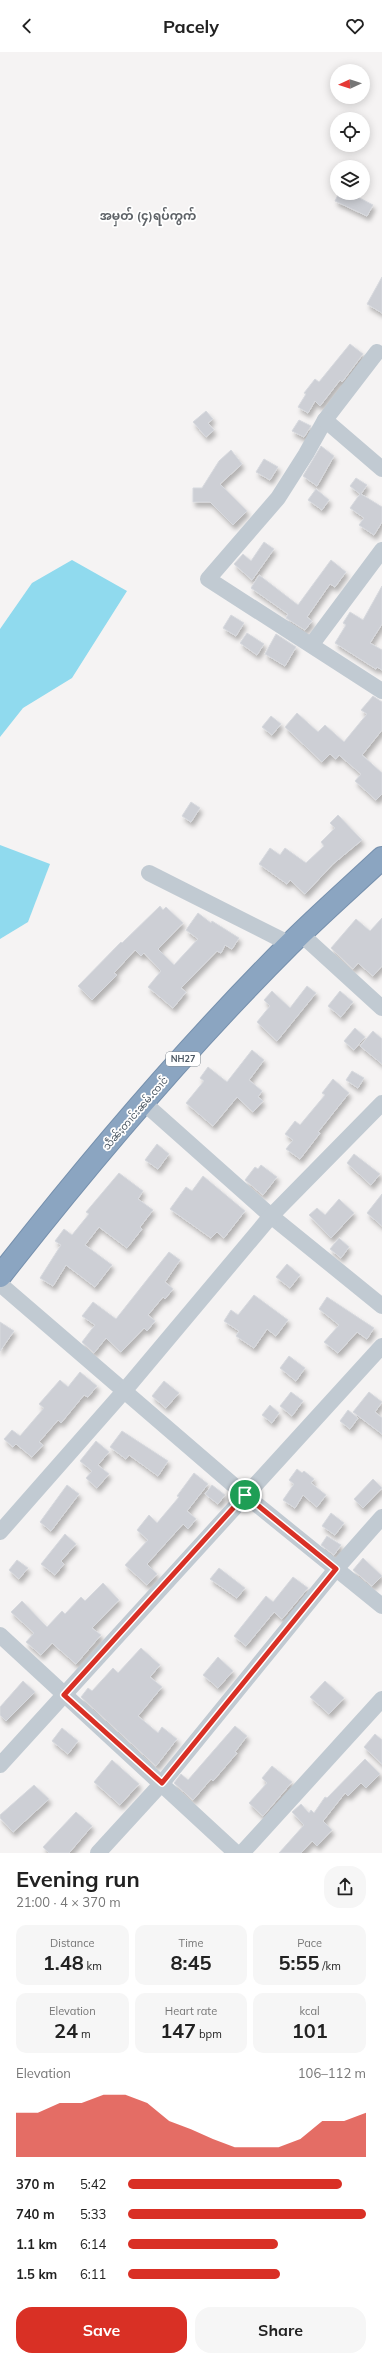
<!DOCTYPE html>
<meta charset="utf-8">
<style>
:root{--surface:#fff;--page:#f6f6f6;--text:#222;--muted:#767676;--accent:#d93025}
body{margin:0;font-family:Mulish,"Noto Sans Myanmar",sans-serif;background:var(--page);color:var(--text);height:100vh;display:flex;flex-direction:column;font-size:15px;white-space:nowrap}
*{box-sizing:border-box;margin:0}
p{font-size:13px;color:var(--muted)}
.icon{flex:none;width:22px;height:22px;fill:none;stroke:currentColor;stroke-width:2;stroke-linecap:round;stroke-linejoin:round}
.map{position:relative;height:1801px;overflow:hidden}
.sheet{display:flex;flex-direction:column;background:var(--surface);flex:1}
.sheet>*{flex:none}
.needle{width:26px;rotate:267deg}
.buttons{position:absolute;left:330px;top:12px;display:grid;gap:8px}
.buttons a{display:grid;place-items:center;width:40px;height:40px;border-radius:50%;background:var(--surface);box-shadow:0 2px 10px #0003;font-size:20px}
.pin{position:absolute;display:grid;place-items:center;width:34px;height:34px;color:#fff;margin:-17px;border:2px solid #fff;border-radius:50%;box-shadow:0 1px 4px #0007}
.round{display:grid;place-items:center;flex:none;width:42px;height:42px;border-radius:16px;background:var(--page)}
.overview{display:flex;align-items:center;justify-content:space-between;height:68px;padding:0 16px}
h1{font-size:22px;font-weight:700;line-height:30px}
.metrics{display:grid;grid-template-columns:repeat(3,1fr);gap:6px;height:68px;padding:4px 16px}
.metrics div{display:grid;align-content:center;border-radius:10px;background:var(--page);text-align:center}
.metrics b{font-size:20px;font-weight:700}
.metrics small{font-size:11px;font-weight:400}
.metrics p{font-size:11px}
.chart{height:112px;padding:8px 16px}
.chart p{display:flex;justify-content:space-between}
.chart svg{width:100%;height:72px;margin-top:4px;fill:var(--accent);opacity:.7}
.action{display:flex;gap:8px;margin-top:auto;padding:8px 16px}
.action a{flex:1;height:46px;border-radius:16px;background:var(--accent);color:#fff;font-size:16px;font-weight:700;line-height:46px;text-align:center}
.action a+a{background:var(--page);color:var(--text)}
ul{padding:0 16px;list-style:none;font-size:13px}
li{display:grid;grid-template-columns:64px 48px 1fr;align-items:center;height:30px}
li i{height:10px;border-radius:5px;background:var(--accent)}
header{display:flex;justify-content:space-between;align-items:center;height:52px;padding:0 16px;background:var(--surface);font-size:18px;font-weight:700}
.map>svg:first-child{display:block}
.water{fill:#90daee}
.building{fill:#cdcfd5;stroke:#d7d9de;filter:url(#shadow)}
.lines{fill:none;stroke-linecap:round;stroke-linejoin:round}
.highway-casing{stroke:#7690ad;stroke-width:24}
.street{stroke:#c1cad2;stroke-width:16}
.highway{stroke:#8ba5c1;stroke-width:22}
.route-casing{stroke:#fff;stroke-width:8}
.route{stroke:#d93025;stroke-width:5}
.labels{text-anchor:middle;stroke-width:3.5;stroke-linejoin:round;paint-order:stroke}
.shield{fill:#fff;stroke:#808990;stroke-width:1}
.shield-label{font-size:9px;font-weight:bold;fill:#4a5661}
.street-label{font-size:10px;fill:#4a5661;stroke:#fff}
.quarter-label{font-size:12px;font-weight:bold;fill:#5f6368;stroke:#fff}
</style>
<header><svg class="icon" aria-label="back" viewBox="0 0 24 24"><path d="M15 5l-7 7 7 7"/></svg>Pacely<svg class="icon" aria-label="heart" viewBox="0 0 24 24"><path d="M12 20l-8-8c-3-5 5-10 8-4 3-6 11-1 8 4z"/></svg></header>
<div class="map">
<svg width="382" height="1801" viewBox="0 0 382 1801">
<defs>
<filter id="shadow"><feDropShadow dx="2.5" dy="4.5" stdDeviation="2" flood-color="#0004"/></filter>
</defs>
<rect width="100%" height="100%" fill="#f5f3f3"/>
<!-- water -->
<g class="water">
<path d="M72 508 127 539 72 626 23 656 0 685V577L32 531Z"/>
<path d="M0 793 50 812 28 870 0 887Z"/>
</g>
<!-- building -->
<g class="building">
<path d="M339 141H350L373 153 367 164 335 149Z"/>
<path d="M382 225V261L367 252Z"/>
<path d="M350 292 363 302 342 330 340 328 320 354 315 349 308 361 298 355 306 342 304 341 315 327 319 330Z"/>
<path d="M206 359 213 367 208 371 214 378 206 385 193 370Z"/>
<path d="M299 368 311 374 304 385 292 379Z"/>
<path d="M321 394 334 404 317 434 303 424Z"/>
<path d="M231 398 242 412 220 432 247 459 233 473 210 450H193V436H202L219 409Z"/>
<path d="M264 407 278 415 270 428 256 420Z"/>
<path d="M356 426 367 433 361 442 382 455V470L374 483 359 473 364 466 350 456 360 442 350 434Z"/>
<path d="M316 437 329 448 322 458 308 448Z"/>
<path d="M264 490 274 497 252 528 234 512 243 502 251 509Z"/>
<path d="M331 508 346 520 335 535 330 532 307 565 312 569 305 578 286 566 288 562 251 536 259 523 298 553Z"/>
<path d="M382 534V572L370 591 382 598V618L377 615 376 617 335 591 346 573 343 571 350 560 363 568Z"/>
<path d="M231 563 244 571 236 584 223 576Z"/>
<path d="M247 581 264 592 257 603 240 591Z"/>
<path d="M276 582 296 595 285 614 265 602Z"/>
<path d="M373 644 382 650V678L362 703 382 721V742L376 748 355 729 361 722 339 703 336 707 330 702 322 710 285 675 297 661 318 680 325 673 344 690 367 662 361 658Z"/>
<path d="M271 664 281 672 272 683 262 675Z"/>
<path d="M191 750 200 756 191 770 182 764Z"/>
<path d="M338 763 362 788 333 812 305 842 290 828 287 832 259 812 270 796 280 803 285 796 306 811 324 794 321 790 335 776 330 771Z"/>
<path d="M160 854 163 858 166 855 183 871 158 897 174 913 198 887 186 878 198 861 211 871 212 869 239 886 232 897 225 893 221 901 217 899 181 936 186 940 173 956 148 935 161 919 144 901 141 904 135 898 114 921 117 923 92 948 78 934 121 890 122 891Z"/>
<path d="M382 866V914L373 924 358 911 353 917 331 896 356 867 370 879Z"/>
<path d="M307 934 316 941 277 989 257 970 270 954 264 948 272 939 290 956Z"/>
<path d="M340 939 353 950 341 965 328 954Z"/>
<path d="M355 976 365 985 354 998 344 989Z"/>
<path d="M373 979 382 987V1012L360 994Z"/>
<path d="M252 998 264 1008 249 1028 262 1039 258 1045 263 1049 253 1060 237 1045 213 1074 186 1051 204 1029 200 1026 208 1015 227 1030Z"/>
<path d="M352 1019 364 1026 358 1036 346 1028Z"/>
<path d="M333 1027 349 1041 318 1080 320 1081 300 1107 286 1097 293 1088 285 1082 295 1069 300 1073 325 1043 322 1041Z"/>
<path d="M157 1092 169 1102 158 1117 145 1108Z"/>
<path d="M354 1102 380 1122 371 1133 347 1111Z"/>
<path d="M261 1113 277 1125 263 1143 245 1128 255 1115 258 1117Z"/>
<path d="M119 1121 143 1139 138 1147 153 1158 140 1175 142 1177 127 1196 99 1175 85 1193 112 1213 95 1235 66 1213 53 1234 40 1226 61 1193 55 1189 64 1177 72 1183 89 1162 86 1160Z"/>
<path d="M203 1124 245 1159 224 1186 217 1180 211 1186 170 1157 186 1135 192 1139Z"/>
<path d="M382 1142V1174L367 1161Z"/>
<path d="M339 1147 354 1161 331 1186 309 1163 317 1156 325 1163Z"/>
<path d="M339 1186 349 1195 341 1206 330 1197Z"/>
<path d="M169 1200 180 1208 165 1230 173 1237 165 1247 163 1245 148 1263 155 1269 147 1279 144 1276 121 1300 106 1286 94 1301 82 1290 95 1273 82 1264 93 1250 116 1267Z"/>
<path d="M287 1212 300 1223 290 1236 276 1225Z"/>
<path d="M254 1243 288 1268 276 1284 267 1277 254 1296 236 1284 239 1279 224 1269 231 1258 238 1263Z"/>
<path d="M327 1245 374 1276 367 1287 357 1280 338 1301 324 1290 339 1273 319 1257Z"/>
<path d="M0 1270 14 1279 0 1299Z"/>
<path d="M289 1304 305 1316 296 1329 280 1316Z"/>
<path d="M80 1320 97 1334 88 1345 84 1343 61 1371 58 1368 39 1390 43 1393 32 1405 16 1392 13 1395 4 1387 12 1378 20 1384 44 1356 39 1352 60 1328 68 1335Z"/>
<path d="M164 1329 179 1341 166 1356 152 1344Z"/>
<path d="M291 1340 303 1349 292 1364 280 1354Z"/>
<path d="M369 1340 382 1350 375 1360 382 1366V1382L353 1360Z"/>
<path d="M270 1353 279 1361 272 1371 262 1363Z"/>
<path d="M348 1358 358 1366 350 1377 340 1369Z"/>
<path d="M122 1379 168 1409 158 1424 129 1403 126 1407 110 1395Z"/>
<path d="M96 1389 109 1400 98 1413 109 1422 97 1436 86 1426 92 1419 80 1409Z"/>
<path d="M297 1417 302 1421 304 1419 314 1427 311 1431 326 1443 317 1455 303 1443 295 1456 283 1448 294 1432 289 1428Z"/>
<path d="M194 1421 208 1432 187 1459 196 1467 188 1477 183 1472 147 1512 157 1522 147 1533 125 1513 148 1488 137 1478 149 1463 157 1471 179 1445 177 1444Z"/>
<path d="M373 1427 382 1436 363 1456 354 1447Z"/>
<path d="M67 1433 79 1442 51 1479 40 1470Z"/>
<path d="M212 1433 225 1443 218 1452 205 1442Z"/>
<path d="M331 1461 344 1471 335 1483 322 1474Z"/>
<path d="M65 1482 76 1492 61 1509 64 1512 55 1523 41 1512Z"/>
<path d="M327 1484 341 1493 334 1503 321 1493Z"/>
<path d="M363 1506 382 1524 372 1534 353 1518Z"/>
<path d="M17 1508 28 1516 19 1527 9 1518Z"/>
<path d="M219 1516 245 1536 237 1546 210 1527Z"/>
<path d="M293 1525 308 1536 282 1567 274 1560 246 1594 234 1584 266 1544 273 1550Z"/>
<path d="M103 1531 119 1548 92 1576 101 1583 76 1612 52 1591 41 1603 26 1590 34 1581 11 1560 22 1549 47 1575 62 1559 65 1562 81 1545 85 1549Z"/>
<path d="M141 1596 160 1613 150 1625 162 1635 138 1664 158 1681 162 1675 177 1687 156 1714 81 1645 88 1636 92 1639 113 1616 118 1621Z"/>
<path d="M218 1605 233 1619 218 1636 203 1623Z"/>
<path d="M23 1629 35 1640 6 1669 0 1663V1655Z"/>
<path d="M325 1629 344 1646 329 1662 310 1645Z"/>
<path d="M235 1674 247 1684 235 1700 237 1701 213 1729 211 1727 193 1748 174 1731 181 1722 188 1728Z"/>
<path d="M62 1676 78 1689 68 1702 52 1689Z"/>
<path d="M375 1682 382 1688V1712L364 1695Z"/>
<path d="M365 1707 380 1722 366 1736 361 1731 348 1744 345 1741 323 1769 332 1778 317 1794 312 1789 301 1801H279L304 1773 292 1760 301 1752 309 1761 311 1758 314 1761 325 1745 327 1746Z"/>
<path d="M112 1708 139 1732 120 1753 94 1730Z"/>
<path d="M272 1714 292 1730 263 1764 249 1751 267 1731 262 1726Z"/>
<path d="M34 1733 49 1747 13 1780 0 1766V1763Z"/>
<path d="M76 1760 92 1774 69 1801H49L43 1795Z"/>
</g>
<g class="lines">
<defs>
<path id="highway" d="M0 1224C90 1109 186 996 289 893 319 863 351 835 382 806"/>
</defs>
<!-- highway casing -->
<use href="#highway" class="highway-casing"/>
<!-- street -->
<g class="street">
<path d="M377 300 325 368 306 402 278 446 208 527 382 639"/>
<path d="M325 368 382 417"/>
<path d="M312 592 382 498"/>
<path d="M149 821 290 892"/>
<path d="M302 883 382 956"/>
<path d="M144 1051 271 1164 382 1254"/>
<path d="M0 1232 245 1443 382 1554"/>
<path d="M0 1480 125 1338 271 1164 382 1051"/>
<path d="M0 1583 236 1801"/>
<path d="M0 1713 382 1294"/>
<path d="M98 1801 162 1731 336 1517 382 1465"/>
<path d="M242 1801 382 1647"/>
</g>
<!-- highway -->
<use href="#highway" class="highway"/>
</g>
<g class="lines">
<defs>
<path id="route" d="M245 1443 336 1517 162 1731 64 1643Z"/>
</defs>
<!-- route casing -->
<use href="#route" class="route-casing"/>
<!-- route -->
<use href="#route" class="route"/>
</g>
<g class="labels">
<!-- shield labels -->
<rect class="shield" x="166" y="1000" width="34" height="14" rx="3"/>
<g class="shield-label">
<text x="183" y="1010">NH27</text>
</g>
<!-- street labels -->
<g class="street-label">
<text transform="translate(135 1061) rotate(-49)" y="4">သဵၼ်ႈတၢင်းၼမ်ႉၸၢင်</text>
</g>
<!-- quarter labels -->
<g class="quarter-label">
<text x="148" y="168">အမှတ် (၄)ရပ်ကွက်</text>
</g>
</g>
</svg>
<div class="buttons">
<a><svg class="needle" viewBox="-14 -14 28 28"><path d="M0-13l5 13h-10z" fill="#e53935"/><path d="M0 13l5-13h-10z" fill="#767676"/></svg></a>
<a><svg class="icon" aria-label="locate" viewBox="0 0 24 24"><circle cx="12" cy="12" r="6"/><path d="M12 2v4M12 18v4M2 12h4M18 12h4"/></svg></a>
<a><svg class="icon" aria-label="layers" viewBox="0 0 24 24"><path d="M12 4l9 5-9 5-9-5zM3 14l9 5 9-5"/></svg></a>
</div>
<div class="pin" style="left:245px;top:1443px;background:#1e9e55"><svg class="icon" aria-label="arrive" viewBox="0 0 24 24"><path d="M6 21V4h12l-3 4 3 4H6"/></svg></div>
</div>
<section class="sheet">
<div class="overview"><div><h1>Evening run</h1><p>21:00 · 4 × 370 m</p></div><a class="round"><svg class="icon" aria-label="share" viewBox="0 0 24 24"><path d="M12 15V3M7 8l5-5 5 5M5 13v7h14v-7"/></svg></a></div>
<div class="metrics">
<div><p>Distance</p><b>1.48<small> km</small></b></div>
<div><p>Time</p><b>8:45</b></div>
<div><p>Pace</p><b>5:55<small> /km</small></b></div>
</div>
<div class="metrics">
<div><p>Elevation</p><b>24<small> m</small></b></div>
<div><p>Heart rate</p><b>147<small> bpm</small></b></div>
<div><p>kcal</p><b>101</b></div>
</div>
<div class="chart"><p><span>Elevation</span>106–112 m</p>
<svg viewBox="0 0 160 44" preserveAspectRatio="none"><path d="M0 44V17L10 17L20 11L30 11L40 6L50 6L60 11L70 22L80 27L90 33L100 38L110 38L120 38L130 33L140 22L150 22L160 17V44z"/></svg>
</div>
<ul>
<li><b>370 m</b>5:42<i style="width:90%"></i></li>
<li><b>740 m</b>5:33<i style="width:100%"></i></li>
<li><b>1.1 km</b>6:14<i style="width:63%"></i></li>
<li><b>1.5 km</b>6:11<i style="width:64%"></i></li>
</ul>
<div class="action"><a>Save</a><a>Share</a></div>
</section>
